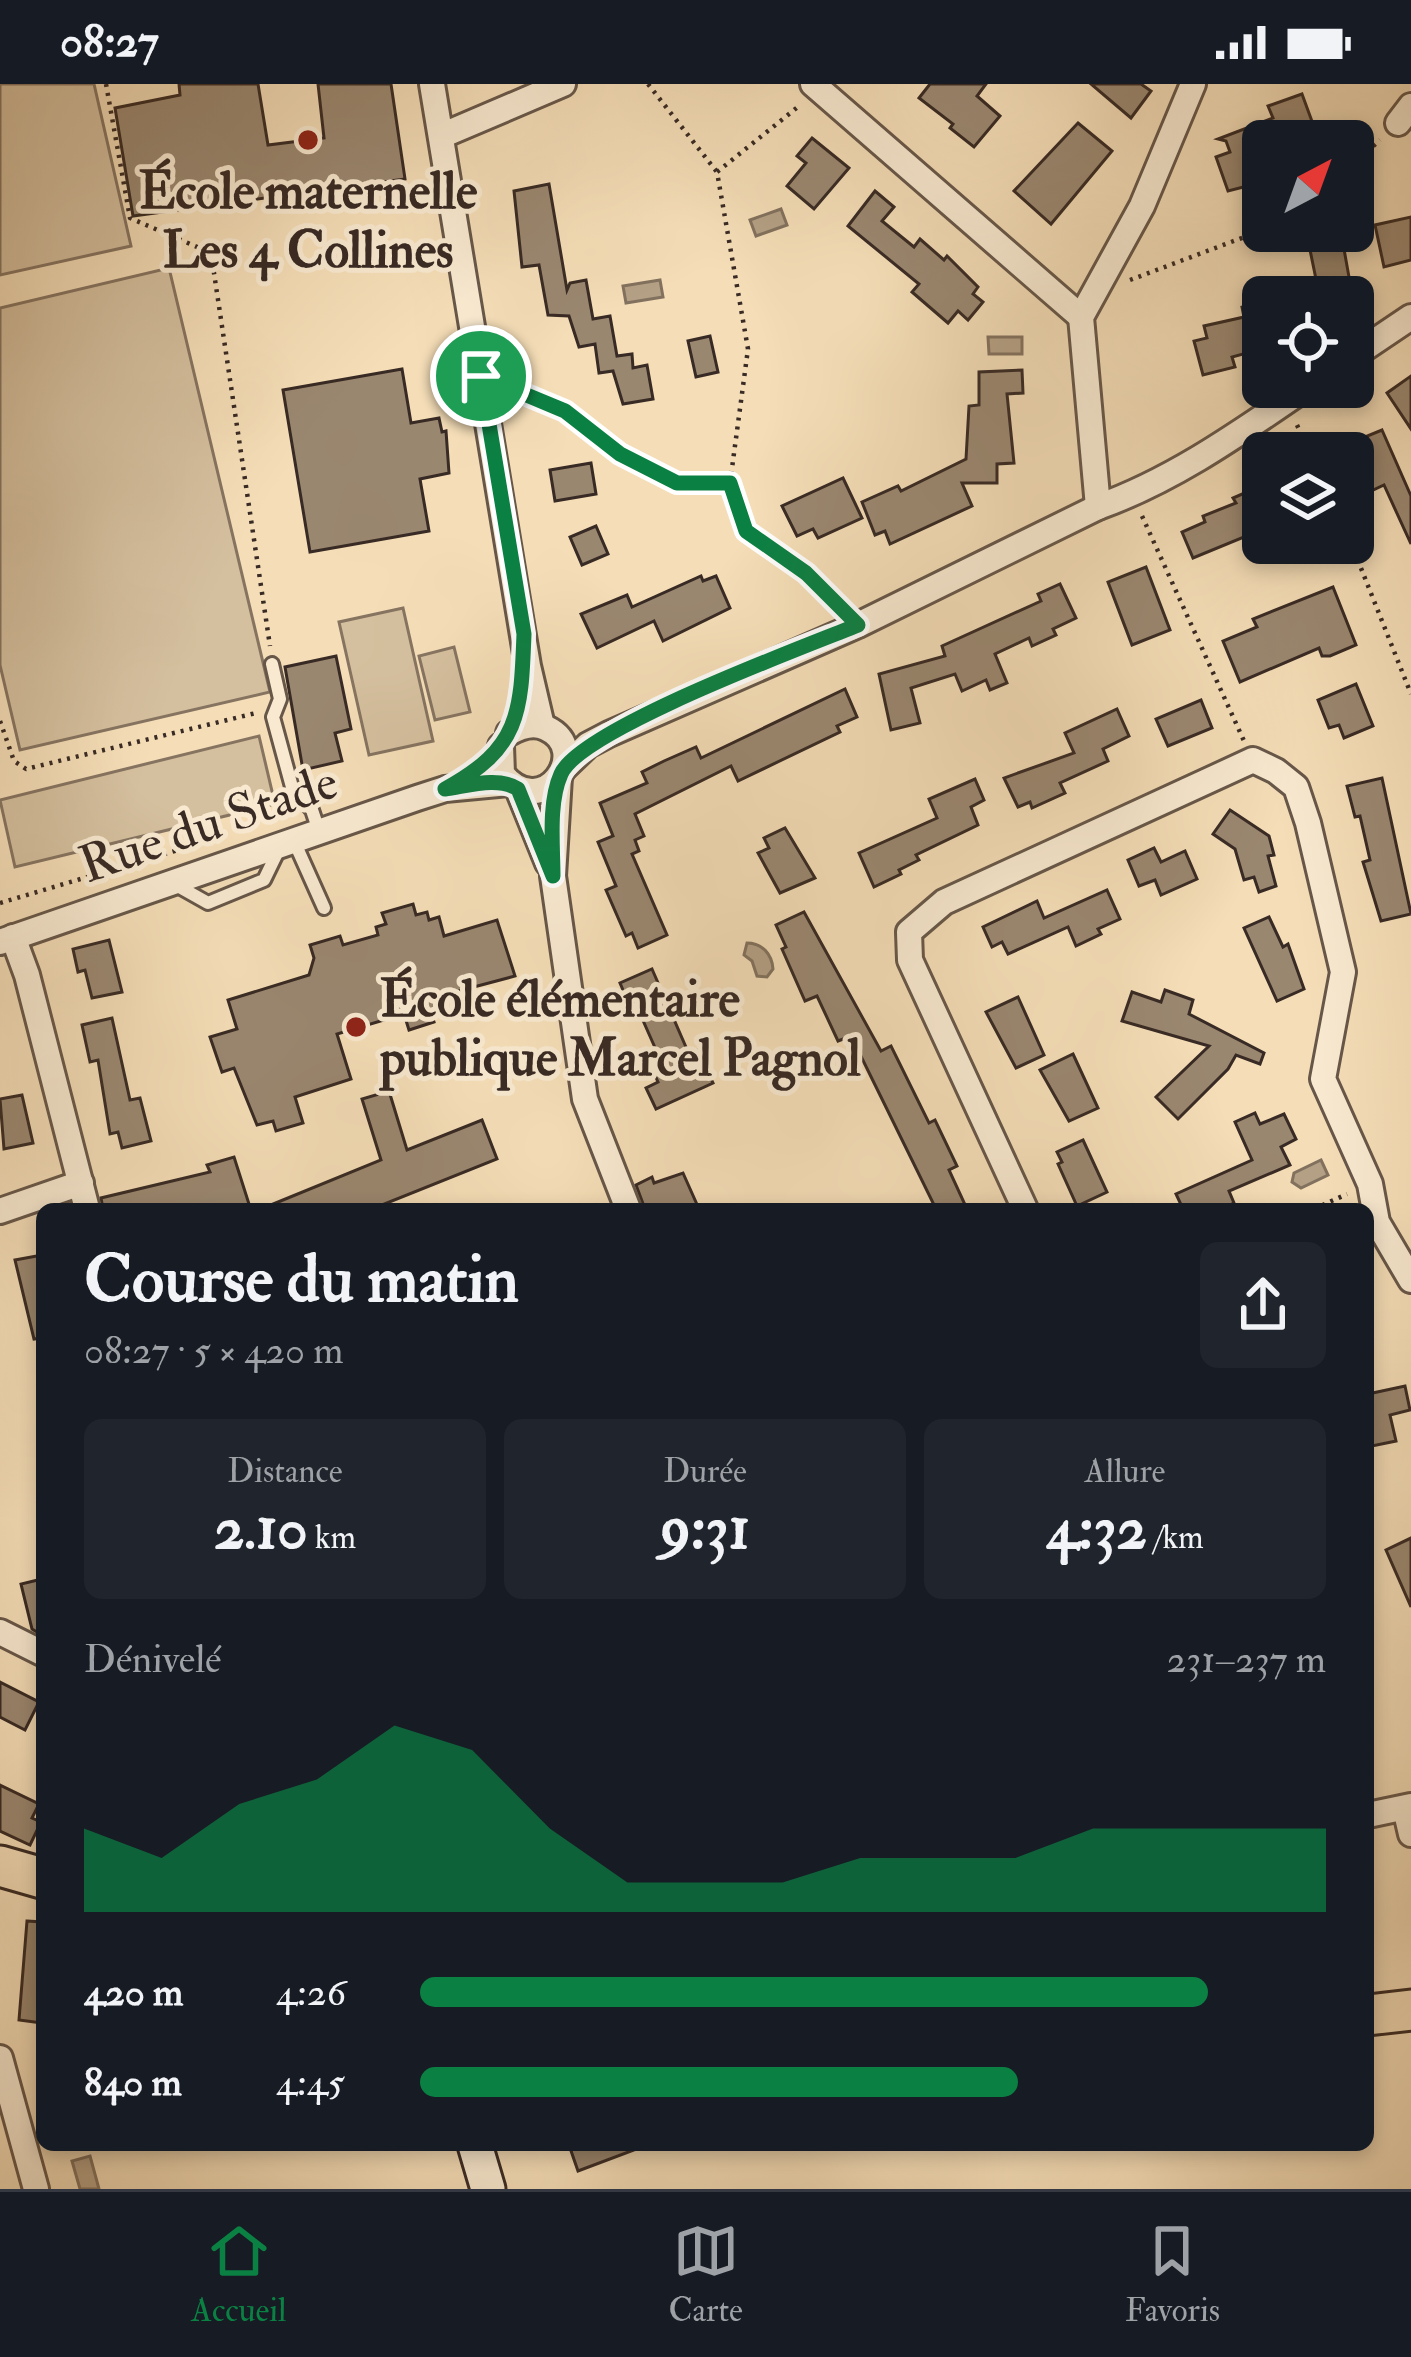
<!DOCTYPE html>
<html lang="fr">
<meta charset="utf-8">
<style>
:root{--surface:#171b24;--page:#20242c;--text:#f1f3f6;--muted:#9ea1a6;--line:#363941;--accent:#0b8043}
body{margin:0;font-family:"IM FELL Double Pica",serif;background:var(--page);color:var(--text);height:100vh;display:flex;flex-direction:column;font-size:45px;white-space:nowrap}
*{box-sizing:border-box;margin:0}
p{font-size:39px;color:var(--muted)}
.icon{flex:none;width:66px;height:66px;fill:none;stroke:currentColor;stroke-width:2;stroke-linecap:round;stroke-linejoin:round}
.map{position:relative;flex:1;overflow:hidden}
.details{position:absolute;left:36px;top:1119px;width:1338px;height:948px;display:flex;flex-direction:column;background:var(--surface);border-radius:18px;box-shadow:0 6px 18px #0003}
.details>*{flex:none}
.needle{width:78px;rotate:41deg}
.fabs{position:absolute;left:1242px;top:36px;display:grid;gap:24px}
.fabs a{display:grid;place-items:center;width:132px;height:132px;border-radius:18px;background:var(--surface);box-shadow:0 6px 18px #0003;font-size:60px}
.pin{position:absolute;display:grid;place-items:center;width:102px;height:102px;color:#fff;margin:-51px;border:6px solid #fff;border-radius:50%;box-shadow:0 3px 12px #0007}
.round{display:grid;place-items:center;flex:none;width:126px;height:126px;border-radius:18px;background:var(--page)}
.overview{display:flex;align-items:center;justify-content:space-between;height:204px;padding:0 48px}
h1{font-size:66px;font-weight:800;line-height:90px}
.stats{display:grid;grid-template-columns:repeat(3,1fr);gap:18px;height:204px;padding:12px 48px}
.stats div{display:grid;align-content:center;border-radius:18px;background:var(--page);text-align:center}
.stats b{font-size:60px;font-weight:800}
.stats small{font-size:33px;font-weight:400}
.stats p{font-size:33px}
.chart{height:336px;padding:24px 48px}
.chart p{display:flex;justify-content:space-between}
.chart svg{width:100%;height:216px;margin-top:12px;fill:var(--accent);opacity:.7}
ul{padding:0 48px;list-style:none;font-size:39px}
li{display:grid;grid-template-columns:192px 144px 1fr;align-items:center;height:90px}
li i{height:30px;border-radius:15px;background:var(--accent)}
.status{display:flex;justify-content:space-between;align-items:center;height:84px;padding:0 60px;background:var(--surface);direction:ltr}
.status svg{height:33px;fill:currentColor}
.menu{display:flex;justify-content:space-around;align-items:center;height:168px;border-top:3px solid var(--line);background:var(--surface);font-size:33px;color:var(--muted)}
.menu a{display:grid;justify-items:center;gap:6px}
.menu .on{color:var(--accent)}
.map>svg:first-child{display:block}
.green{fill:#d4bf9e;stroke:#867461;stroke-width:3}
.water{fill:#b4a085;stroke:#82715e;stroke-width:3}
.building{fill:#9a8770;stroke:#382a24;stroke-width:3}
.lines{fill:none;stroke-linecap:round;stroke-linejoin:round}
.lane-casing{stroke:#675749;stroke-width:18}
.street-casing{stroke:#675749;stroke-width:30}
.secondary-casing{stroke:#382a24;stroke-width:39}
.primary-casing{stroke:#382a24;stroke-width:45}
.path{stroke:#382a24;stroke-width:4.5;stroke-dasharray:3 6;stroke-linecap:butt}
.lane{stroke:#f8e9d0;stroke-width:12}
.street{stroke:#f8e9d0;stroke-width:24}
.secondary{stroke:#f8e9d0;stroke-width:33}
.primary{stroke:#f4ddb7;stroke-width:39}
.route-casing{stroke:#fff;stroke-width:24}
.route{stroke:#0b8043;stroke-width:15}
.poi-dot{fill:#8f2418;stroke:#f8e9d0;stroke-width:4.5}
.labels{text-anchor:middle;stroke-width:10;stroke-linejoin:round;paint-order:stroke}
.poi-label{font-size:51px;font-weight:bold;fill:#382a24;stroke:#f8e9d0}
.street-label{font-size:51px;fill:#382a24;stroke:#f8e9d0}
</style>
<div class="status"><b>08:27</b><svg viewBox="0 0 49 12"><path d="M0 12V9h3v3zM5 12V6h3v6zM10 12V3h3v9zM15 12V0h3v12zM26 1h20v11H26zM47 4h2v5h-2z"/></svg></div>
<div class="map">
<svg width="1411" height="2105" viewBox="0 0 1411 2105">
<rect width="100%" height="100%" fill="#f4ddb7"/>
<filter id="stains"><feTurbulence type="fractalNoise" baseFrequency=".00167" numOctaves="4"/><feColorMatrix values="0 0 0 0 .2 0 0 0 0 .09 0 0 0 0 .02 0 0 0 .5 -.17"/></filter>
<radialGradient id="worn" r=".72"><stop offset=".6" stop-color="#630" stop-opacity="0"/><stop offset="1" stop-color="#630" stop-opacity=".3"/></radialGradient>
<!-- green -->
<g class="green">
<path d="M0 0H94L131 162 0 191Z"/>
<path d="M169 184 270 608 20 666 0 581V224Z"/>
<path d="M403 524 433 657 369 671 339 538Z"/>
<path d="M454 563 470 628 435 636 419 572Z"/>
<path d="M259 652 275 720 15 783 0 716Z"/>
</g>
<!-- water -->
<g class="water">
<path d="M781 125 787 141 756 152 750 136Z"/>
<path d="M660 196 663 213 626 219 623 202Z"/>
<path d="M988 253H1022V270H989Z"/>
<path d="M747 859C762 859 772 870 773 885L767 893 757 892 752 877 744 871Z"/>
<path d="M1321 1076 1328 1091 1301 1104 1292 1098 1294 1089Z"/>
<path d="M90 2072 99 2105H80L72 2077Z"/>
</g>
<!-- building -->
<g class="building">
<path d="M179 0H258L268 61 324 54 318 0H391L405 95 133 132 115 24 180 11Z"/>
<path d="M930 0H986L977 12 1000 32 974 63 950 44 953 40 919 14Z"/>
<path d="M1091 0H1141L1151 7 1131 34Z"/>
<path d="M1302 10 1317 51 1300 57H1263V98L1228 107 1216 73 1230 68 1226 57 1218 55 1273 34 1268 22Z"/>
<path d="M1078 39 1112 67 1051 140 1014 107Z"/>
<path d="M812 54 849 84 814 125 787 102 806 79 797 72Z"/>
<path d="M549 100 567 206 570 199 586 196 593 235 610 232 617 272 632 270 633 284 647 281 653 315 623 320 613 287 599 289 595 260 579 263 569 232 548 231 539 181 522 183 514 107Z"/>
<path d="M875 107 894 123 882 137 914 163 920 155 944 176 947 172 978 203 973 210 983 218 968 236 958 227 948 239 912 208 919 200 848 142Z"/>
<path d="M1411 133V176L1384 183 1375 141Z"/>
<path d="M1342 154 1349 193 1317 200 1309 161Z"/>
<path d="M1263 218V280L1255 281 1251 263 1246 265 1247 269 1232 273 1235 283 1203 291 1194 257 1207 254 1204 242 1244 233 1242 223Z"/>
<path d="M710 252 718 288 696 293 688 257Z"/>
<path d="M402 285 411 339 439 334 442 348 446 347 449 389 420 395 429 447 310 468 283 306Z"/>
<path d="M1022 286 1023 309 1007 310 1014 379 997 380V399H962L972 422 890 460 885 447 875 451 862 418 898 402 901 407 966 375 969 322 979 321V288Z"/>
<path d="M1411 292V345L1387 309Z"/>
<path d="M1382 346 1411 412V460L1384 401 1371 407 1350 359Z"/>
<path d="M591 379 596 410 555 417 550 386Z"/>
<path d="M843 394 862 434 818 454 813 445 797 452 782 422Z"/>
<path d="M1263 401V431L1244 439 1249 451 1193 474 1182 448 1205 438 1203 432 1236 419 1233 414Z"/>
<path d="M596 442 608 470 582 481 570 453Z"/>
<path d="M1146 483 1170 546 1132 561 1108 498Z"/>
<path d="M701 492 703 497 716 492 730 524 663 557 654 537 597 564 581 530 627 511 632 523Z"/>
<path d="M1060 500 1076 534 1053 545 1056 551 1032 562 1029 554 995 570 1007 599 990 606 986 596 962 607 955 590 911 604 920 639 891 646 879 590 945 572 942 562 1041 517 1038 510Z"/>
<path d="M1333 503 1356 561 1330 572H1322L1319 564 1240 598 1223 557 1257 543 1253 535Z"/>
<path d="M336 572 351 645 335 649 342 677 303 686 285 583Z"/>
<path d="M1356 600 1373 642 1344 654 1339 641 1329 644 1318 616Z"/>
<path d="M845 605 857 633 837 642 840 648 738 697 731 682 635 730 644 752 635 756 639 767 632 770 667 851 638 864 632 849 626 852 606 806 616 802 598 758 613 752 600 719 647 699 642 688 664 677 696 663 701 674Z"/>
<path d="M1201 616 1212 644 1168 662 1156 635Z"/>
<path d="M1117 625 1129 652 1103 665 1108 677 1060 699 1065 709 1032 724 1030 718 1018 723 1004 694 1074 669 1065 649Z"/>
<path d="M1382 694 1411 830 1381 837 1363 778 1370 776 1360 732 1355 733 1347 702Z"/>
<path d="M975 695 984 716 971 723 978 741 916 771 919 776 899 786 901 790 874 803 859 769 937 734 929 715Z"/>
<path d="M1230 726 1269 752 1274 771 1268 772 1276 802 1259 808 1254 793 1244 796 1235 765 1213 750Z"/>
<path d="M785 744 815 794 780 809 758 769 769 764 764 754Z"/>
<path d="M1154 764 1161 778 1185 767 1197 795 1161 811 1155 796 1139 802 1128 776Z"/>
<path d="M1107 806 1120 835 1098 845 1101 850 1076 862 1068 843 1008 870 1002 858 992 863 983 843 1037 817 1044 834Z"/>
<path d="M413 820 416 831 427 828 429 836 439 833 444 852 497 836 515 892 436 913 440 926 431 928 434 938 409 946 404 930 337 950 351 995 295 1013 303 1039 276 1047 273 1037 257 1041 234 984 222 988 210 953 237 945 228 916 309 891 314 874 310 861 340 852 343 861 378 851 376 843 386 840 382 829Z"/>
<path d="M804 828 881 967 891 962 929 1039 935 1036 957 1082 949 1086 967 1125H936L851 952 838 957 817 912 805 917 782 865 786 863 776 841Z"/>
<path d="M1269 833 1283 863 1288 860 1304 905 1277 917 1244 844Z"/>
<path d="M109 856 122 908 92 914 85 886 78 888 73 865Z"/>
<path d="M652 885 689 970 698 966 713 999 656 1025 646 1004 658 998 654 989 664 984 641 932 635 934 620 899Z"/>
<path d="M1165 906 1193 916 1189 930 1264 969 1260 980 1236 971 1228 985 1178 1035 1156 1013 1209 962 1122 937 1132 908 1161 918Z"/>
<path d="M1018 913 1044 971 1016 984 986 928Z"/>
<path d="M112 934 130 1016 140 1014 151 1057 122 1064 118 1048 110 1050 98 976 90 978 82 941Z"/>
<path d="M1073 970 1098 1024 1069 1037 1040 986Z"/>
<path d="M389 1007 407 1066 482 1036 497 1075 372 1125H261L381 1076 362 1015Z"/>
<path d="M22 1011 33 1059 4 1065 0 1015Z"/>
<path d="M1255 1029 1260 1040 1284 1030 1296 1055 1281 1063 1290 1081 1229 1107 1234 1119 1221 1125H1183L1176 1110 1252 1076 1235 1038Z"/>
<path d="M1083 1056 1107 1108 1077 1122 1058 1080 1062 1078 1057 1068Z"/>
<path d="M234 1073 249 1120 234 1125H103L101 1114 210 1088 207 1081Z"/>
<path d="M683 1089 699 1125H645L636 1101 652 1093 654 1099Z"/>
<path d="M42 1171V1254L34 1255 15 1176Z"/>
<path d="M1405 1302 1410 1326 1390 1331 1396 1357 1372 1362 1368 1310Z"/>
<path d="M1411 1454V1523L1386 1466Z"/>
<path d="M42 1495V1551L32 1545 21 1500Z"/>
<path d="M0 1598 39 1618 25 1646 0 1633Z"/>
<path d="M0 1701 39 1720 32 1734 41 1738 30 1761 0 1747Z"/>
<path d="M27 1837 42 1838V1939L19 1936Z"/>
<path d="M569 2061H641L642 2063 578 2087Z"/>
</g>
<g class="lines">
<defs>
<g id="lane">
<path d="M272 580 280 615 273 633 292 703 312 726 319 747"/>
<path d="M294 757 324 824"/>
<path d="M176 801 208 819 264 796 281 761"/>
</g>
<g id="street">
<path d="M432 0 528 582 542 642"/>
<path d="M813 0 1081 233"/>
<path d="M1398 39 1411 22"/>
<path d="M441 52 563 0"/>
<path d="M1353 272 1411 233"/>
<path d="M1098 423 1081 233 1142 122 1193 0"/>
<path d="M501 662 502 690C543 740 594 666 546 644 533 638 521 642 509 649"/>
<path d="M563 685 588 661 609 650 858 541 1098 423C1174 396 1241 348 1307 303"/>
<path d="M559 693 553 792 585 1015 628 1125"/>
<path d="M518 705 548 779"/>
<path d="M13 853 27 891 87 1125"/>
<path d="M0 858 417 714 445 705 510 699"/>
<path d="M1025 1125 910 876 909 848 944 818 1253 676 1276 687 1296 703 1308 739 1343 888 1323 995 1370 1100 1377 1138 1411 1196"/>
<path d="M0 1127 81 1099"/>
<path d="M0 1548 42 1569"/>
<path d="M1405 1724 1411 1750"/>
<path d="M1368 1731 1411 1722"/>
<path d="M0 1974 36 2105"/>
</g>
<path id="secondary" d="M475 2061 488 2105"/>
<g id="primary">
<path d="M0 1782 42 1794"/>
<path d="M1368 1931 1411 1926"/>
</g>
</defs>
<!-- lane casing -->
<use href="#lane" class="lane-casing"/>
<!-- street casing -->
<use href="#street" class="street-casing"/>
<!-- secondary casing -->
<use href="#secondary" class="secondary-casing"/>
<!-- primary casing -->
<use href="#primary" class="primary-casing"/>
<!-- path -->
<g class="path">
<path d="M106 0 130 134 211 169 270 562"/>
<path d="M648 0 717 88"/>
<path d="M1353 80 1380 56"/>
<path d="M1130 196 1263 146"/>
<path d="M509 304 565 327 620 370 677 399H730L746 447 806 489 840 524"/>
<path d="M1297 341 1310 369"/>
<path d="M730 399 748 265 717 88 799 22"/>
<path d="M1142 432 1244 657"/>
<path d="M1351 459 1411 610"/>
<path d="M0 637 14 677 26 685 256 629"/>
<path d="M0 819 225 752"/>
<path d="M1314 1125 1347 1110"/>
</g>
<!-- lane -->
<use href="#lane" class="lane"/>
<!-- street -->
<use href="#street" class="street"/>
<!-- secondary -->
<use href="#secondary" class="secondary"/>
<!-- primary -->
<use href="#primary" class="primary"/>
</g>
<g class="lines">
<defs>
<path id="route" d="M481 292 565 327 620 370 677 399H730L746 447 806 489 858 541C804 563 581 645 561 690 548 719 553 762 553 792L518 705C498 692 468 702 445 705 520 664 521 630 524 550Z"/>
</defs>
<!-- route casing -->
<use href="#route" class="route-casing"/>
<!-- route -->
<use href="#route" class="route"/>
</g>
<!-- markers -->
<g class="poi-dot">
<circle cx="308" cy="56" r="12"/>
<circle cx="356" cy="943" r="12"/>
</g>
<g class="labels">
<!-- poi labels -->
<g class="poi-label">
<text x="308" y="124">École maternelle<tspan x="308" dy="59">Les 4 Collines</tspan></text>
<text x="380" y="932" text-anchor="start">École élémentaire<tspan x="380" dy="59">publique Marcel Pagnol</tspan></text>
</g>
<!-- street labels -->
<g class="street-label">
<text transform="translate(208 738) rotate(-19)" y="18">Rue du Stade</text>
</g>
</g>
<rect width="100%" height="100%" filter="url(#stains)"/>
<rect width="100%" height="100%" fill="url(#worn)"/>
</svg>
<div class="fabs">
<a><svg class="needle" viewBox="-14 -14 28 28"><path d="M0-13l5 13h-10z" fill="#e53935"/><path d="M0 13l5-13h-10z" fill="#9ea1a6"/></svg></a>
<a><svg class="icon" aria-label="locate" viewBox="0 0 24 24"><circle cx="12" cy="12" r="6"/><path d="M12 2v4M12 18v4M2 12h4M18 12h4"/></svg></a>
<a><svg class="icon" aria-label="layers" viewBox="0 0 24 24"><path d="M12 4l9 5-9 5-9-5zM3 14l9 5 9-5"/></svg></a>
</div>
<div class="pin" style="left:481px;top:292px;background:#1e9e55"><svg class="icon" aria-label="arrive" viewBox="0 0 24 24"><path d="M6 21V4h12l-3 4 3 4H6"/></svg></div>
<section class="details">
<div class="overview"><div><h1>Course du matin</h1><p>08:27 · 5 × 420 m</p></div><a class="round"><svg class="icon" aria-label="share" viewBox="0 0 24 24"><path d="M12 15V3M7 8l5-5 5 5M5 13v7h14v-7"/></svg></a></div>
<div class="stats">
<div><p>Distance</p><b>2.10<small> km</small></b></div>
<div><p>Durée</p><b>9:31</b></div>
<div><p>Allure</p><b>4:32<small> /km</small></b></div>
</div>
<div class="chart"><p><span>Dénivelé</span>231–237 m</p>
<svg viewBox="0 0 160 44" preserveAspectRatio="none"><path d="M0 44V27L10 33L20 22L30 17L40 6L50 11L60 27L70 38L80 38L90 38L100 33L110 33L120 33L130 27L140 27L150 27L160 27V44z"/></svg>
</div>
<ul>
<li><b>420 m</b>4:26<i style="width:87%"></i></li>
<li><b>840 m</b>4:45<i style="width:66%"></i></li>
</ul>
</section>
</div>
<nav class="menu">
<a class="on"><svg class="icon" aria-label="home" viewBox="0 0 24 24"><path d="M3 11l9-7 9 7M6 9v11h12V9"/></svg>Accueil</a>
<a><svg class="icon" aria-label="map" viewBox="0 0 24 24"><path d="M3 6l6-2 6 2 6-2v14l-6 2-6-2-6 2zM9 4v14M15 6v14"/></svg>Carte</a>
<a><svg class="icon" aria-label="saved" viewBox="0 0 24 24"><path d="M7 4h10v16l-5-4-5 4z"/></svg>Favoris</a>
</nav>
